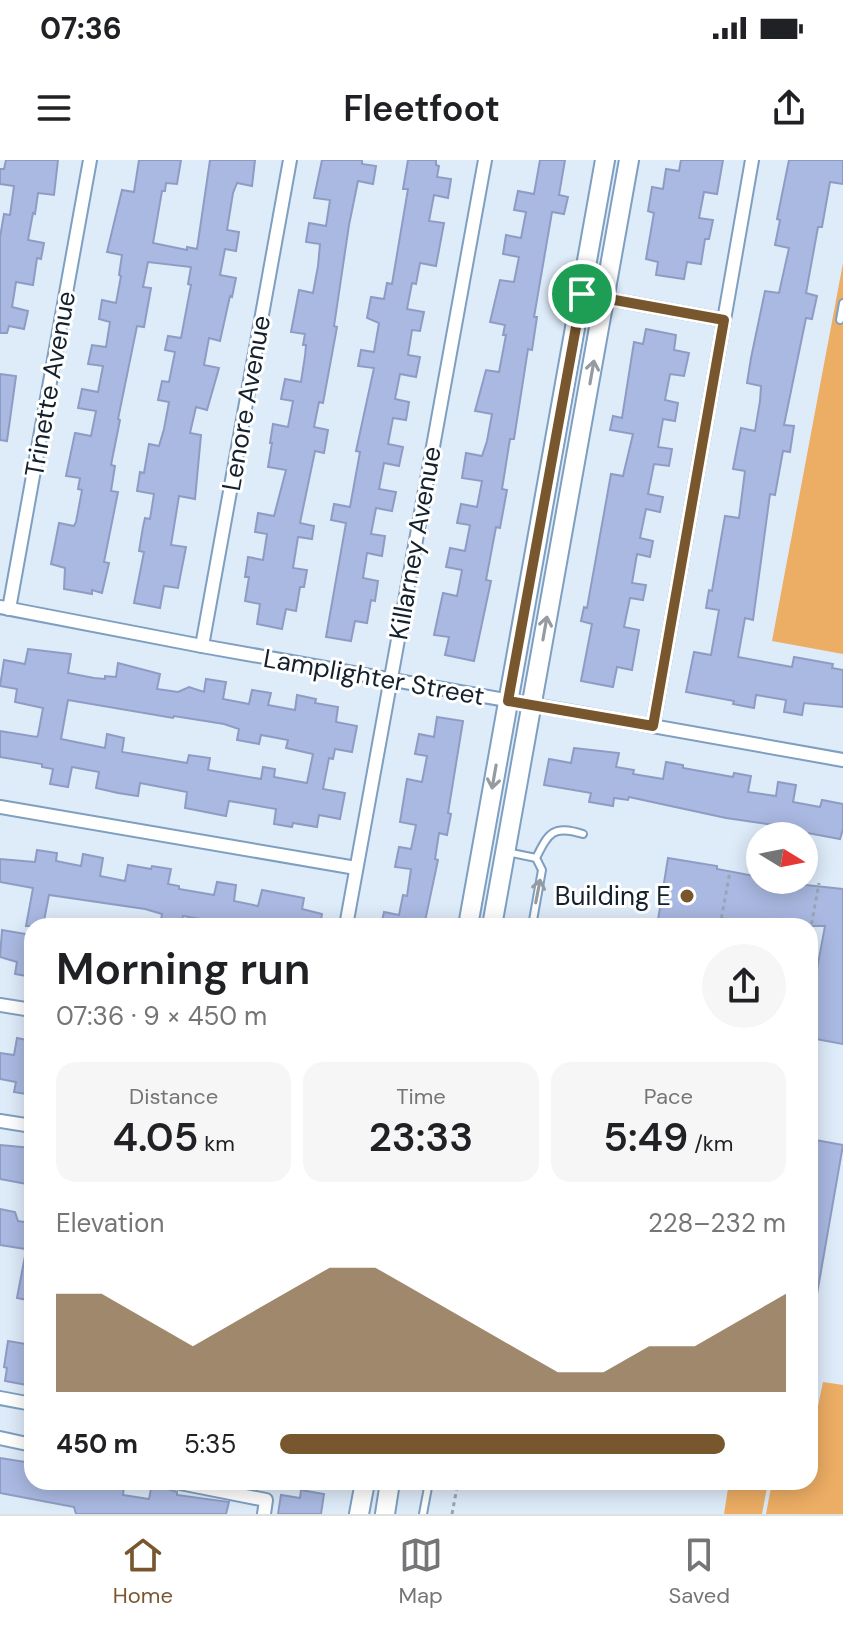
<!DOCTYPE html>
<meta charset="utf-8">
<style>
:root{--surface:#fff;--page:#f6f6f6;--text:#202124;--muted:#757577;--line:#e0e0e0;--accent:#79572e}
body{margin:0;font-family:"DM Sans",sans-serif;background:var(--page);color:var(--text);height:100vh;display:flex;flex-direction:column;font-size:30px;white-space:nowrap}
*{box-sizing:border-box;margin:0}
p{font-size:26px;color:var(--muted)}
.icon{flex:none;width:44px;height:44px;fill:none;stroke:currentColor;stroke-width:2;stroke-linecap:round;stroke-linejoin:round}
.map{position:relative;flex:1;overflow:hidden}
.drawer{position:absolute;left:24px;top:758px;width:794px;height:572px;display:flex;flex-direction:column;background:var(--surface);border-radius:24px;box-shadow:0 4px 20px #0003}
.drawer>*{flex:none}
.needle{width:52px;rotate:100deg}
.fabs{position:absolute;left:746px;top:662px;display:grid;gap:16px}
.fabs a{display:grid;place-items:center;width:72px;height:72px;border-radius:50%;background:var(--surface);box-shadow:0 4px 20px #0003;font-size:40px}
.pin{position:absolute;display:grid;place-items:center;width:68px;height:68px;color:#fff;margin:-34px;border:4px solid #fff;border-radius:50%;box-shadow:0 2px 8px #0007}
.round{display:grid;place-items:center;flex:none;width:84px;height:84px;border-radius:42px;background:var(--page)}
.summary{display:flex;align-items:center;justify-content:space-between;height:136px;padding:0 32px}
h1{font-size:44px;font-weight:600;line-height:60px}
.figures{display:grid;grid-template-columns:repeat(3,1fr);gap:12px;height:136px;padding:8px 32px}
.figures div{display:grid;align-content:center;border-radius:20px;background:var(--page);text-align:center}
.figures b{font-size:40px;font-weight:600}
.figures small{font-size:22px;font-weight:400}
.figures p{font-size:22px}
.chart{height:224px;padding:16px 32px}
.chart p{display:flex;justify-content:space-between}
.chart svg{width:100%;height:144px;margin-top:8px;fill:var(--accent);opacity:.7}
ul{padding:0 32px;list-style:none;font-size:26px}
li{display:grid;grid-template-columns:128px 96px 1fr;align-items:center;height:60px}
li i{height:20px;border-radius:10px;background:var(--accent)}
.status{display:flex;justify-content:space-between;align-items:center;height:56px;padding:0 40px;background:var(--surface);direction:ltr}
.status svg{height:22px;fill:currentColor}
header{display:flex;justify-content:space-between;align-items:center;height:104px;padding:0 32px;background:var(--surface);font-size:36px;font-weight:600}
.tabs{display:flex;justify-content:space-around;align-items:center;height:112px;border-top:2px solid var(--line);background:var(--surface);font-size:22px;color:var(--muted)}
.tabs a{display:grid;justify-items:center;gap:4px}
.tabs .on{color:var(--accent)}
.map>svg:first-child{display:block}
.green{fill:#ecad64}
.building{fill:#aab9e2;stroke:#8e9cc4;stroke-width:2;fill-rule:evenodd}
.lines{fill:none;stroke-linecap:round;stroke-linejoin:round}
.lane-casing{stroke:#7e9fc0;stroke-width:10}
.street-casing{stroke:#7e9fc0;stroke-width:16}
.secondary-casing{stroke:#7e9fc0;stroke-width:22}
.path{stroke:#98a5b3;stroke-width:3;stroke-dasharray:4 4;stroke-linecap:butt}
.lane{stroke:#fff;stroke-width:6}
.street{stroke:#fff;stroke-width:12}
.secondary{stroke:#fff;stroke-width:18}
.oneway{stroke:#959ba0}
.route-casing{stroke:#fff;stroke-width:16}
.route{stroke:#79572e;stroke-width:10}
.poi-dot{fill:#79572e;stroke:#fff;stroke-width:3}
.labels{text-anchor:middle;stroke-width:6;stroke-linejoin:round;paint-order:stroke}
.street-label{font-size:26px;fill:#13202d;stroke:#fff}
.poi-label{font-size:26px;fill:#13202d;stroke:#fff;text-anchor:end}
</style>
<div class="status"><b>07:36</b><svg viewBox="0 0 49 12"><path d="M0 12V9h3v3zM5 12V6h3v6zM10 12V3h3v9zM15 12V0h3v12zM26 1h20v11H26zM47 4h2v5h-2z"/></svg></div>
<header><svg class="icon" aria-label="menu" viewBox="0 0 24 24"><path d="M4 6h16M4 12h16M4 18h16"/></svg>Fleetfoot<svg class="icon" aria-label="share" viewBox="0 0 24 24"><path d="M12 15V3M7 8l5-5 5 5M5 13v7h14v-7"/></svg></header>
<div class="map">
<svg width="843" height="1354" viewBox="0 0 843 1354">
<rect width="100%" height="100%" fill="#deebf9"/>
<!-- green -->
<g class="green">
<path d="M843 103V494L772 481Z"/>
<path d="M823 1222 843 1225V1354H766L772 1322H810V1245L818 1246Z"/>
<path d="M729 1322H768L762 1354H724Z"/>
</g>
<!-- building -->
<g class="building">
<path d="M6 0H58L54 35 38 33 35 54 33 53 28 80 44 83 41 99 37 98 33 125 16 122 12 147 28 151 24 169 9 166 7 173H0V77L4 54 10 55 14 26 0 24V9H4Z"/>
<path d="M139 0H181L177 24 166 23 165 31H162L153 83 187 90V87L197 89 210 0H255L252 26 237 23 233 33 227 70 239 72 236 91 225 89 220 115 236 118 232 137 230 136 220 181 209 178 204 205 219 208 207 250 196 247 190 273 201 275 195 339 179 336 171 385 186 387 178 428 164 426 160 448 134 443 144 392 139 391 143 367 145 358 150 359 154 334 137 331 140 312 144 313 149 284 159 286 164 269 169 242 158 240 162 221 169 222 175 192 165 190 168 176 181 178 191 125 188 124 191 107 148 102 143 127 151 128 144 167 137 166 118 259 120 260 111 305 115 306 111 331 118 332 104 402 109 403 102 433 92 430V434L64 429 65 408 51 404 59 363 74 366 76 362 82 330 78 329 80 318 66 316 75 273 91 276 96 251 78 248 82 229 98 232 103 206 88 204 92 185 106 187 110 162 99 159 102 140 116 143 121 116 119 115 122 95 107 92 122 30 134 32Z"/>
<path d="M322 0H362V4L376 6 373 24 358 21 349 65 334 166 337 167 323 243 319 242 314 267 328 270 324 293 315 291 300 363 314 366 312 379 298 377 293 408 307 410 304 427H300L296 451 286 449 282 469 257 464 260 444 245 441 249 417H245L248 397 263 400 267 374 255 372 258 353 274 356 286 310 268 307 272 283H270L273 264 288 267 293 241 281 239 285 219 301 222 305 196 306 185H303L305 174 291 172 299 130 313 133 318 106 320 84 306 82 309 63 326 66 330 40 314 38Z"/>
<path d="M408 0H436V5L439 6 437 17 451 19 448 38 434 35 429 61 444 63 436 106 420 103 416 124 412 123 407 149 424 152 420 171 412 170 408 195 420 197 416 217 400 214 395 239 409 242 406 260 393 258 388 284 403 287 399 306 384 303 379 329 396 332 392 351 376 348 371 374 385 376 382 396 367 393 363 418 378 421 375 441 371 440 367 463 355 461 351 481 326 477 346 363 331 360 334 344 350 347 360 292 356 291 374 208 358 206 361 190 374 192 379 163 367 158 371 137 384 139 387 123 392 124 408 29H403Z"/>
<path d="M540 0H565L559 35 568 37 564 54 552 52 534 157H537L532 190 528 189 514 279H510L502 329 507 330 500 368 496 367 486 420 491 421 474 501 445 495 449 477 434 475 443 433 457 436 462 410 446 407 450 388 465 391 470 365 457 363 461 344 477 347 482 321 462 318 466 293 482 296 487 281 492 254 475 251 486 210 499 212 506 175H503L505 165 490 162 500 120 514 122 519 97 503 94 506 75 521 78 526 52 514 50 518 31 534 34Z"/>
<path d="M681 0H723L717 34 704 32 699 58 713 60 709 79H705L701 104 687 102 684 119 656 115 658 102 646 99 654 53 648 51 652 27 663 29 666 9 679 11Z"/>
<path d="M789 0H843V24L830 22 822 67H818L806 133 817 136 812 159 806 158 784 265 794 266 790 292 783 291 775 335 770 334 753 460 745 458 738 497 792 507 794 497 833 504 832 508 843 510V547L804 543 802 555 784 552 786 540 756 535 754 548 733 544 734 541 686 532 694 492 711 495 719 450 706 448 709 430 712 431 725 356 739 358 745 311 733 309 737 288 741 268 755 271 760 241 761 226 747 223 751 198 765 131 779 133 789 88 775 85 780 60 777 59Z"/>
<path d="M646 169 676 175 674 190 689 193 684 216 670 214 665 240 678 243 675 261 663 259 658 287 672 289 669 306 654 304 648 334 663 337 660 352 646 349 640 378 653 381 650 397 637 394 632 423 646 425 643 440 630 438 624 467 639 470 632 510 617 507 613 527 581 521 592 464 581 461 584 447 587 448 611 314 623 316 633 274 610 270 613 256 622 258 634 182 643 184Z"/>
<path d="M0 214 16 216 7 281 0 280Z"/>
<path d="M28 489 71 494 68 513 94 518 105 519V516L116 517 118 503 160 514 157 529 178 532 189 527 204 532 206 519 226 522 223 539 249 544 252 530 271 533 268 545 295 550 297 535 316 539 315 543 338 547 336 562 357 566 352 592 335 589 333 599 329 598 323 629 345 633 340 659 319 655 317 667 293 663 292 667 274 664 276 649 229 641 226 656 185 648 187 632 140 623 138 636 118 633 96 628 99 612 72 607 68 627 50 624 53 609 42 607V604L0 597V571L37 577 38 575 43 548 15 542 17 529 0 526 4 500 25 504ZM68 540 173 558 174 556 224 564 239 569 237 580 259 584 261 575 288 580 286 588 313 594 307 623 274 617 275 609 263 607 261 619 208 610 210 598 189 595 187 603 122 592 124 578 107 574 105 588 61 579Z"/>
<path d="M437 557 463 561 448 653 451 654 447 675 439 673 435 699 438 700 424 766H381L384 752 399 755 403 735 407 736 411 709 395 707 399 687 411 689 416 665 400 662 407 619 422 622 427 596 415 594 419 574 434 577Z"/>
<path d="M574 588 619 593 616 607 634 610 633 614 663 619 666 602 683 605V608L733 617 734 613 751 616 748 632 776 636 778 622 796 625 793 642 820 647 822 640 843 644V669L840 679 802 672V669L726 658 629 637 628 640 614 638 613 646 589 642 591 633 544 625 549 599 571 603Z"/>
<path d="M37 690 57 693 56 701 81 706 83 694 103 698 100 716 125 721 128 705 151 709 152 706 171 709 168 724 179 726V729L214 735 217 722 236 725 234 741 258 746 262 730 304 738 302 749 322 754 320 766H238L183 756 180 766H160L162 754 145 749 49 735 43 766H26L33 728 0 722V699L35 702Z"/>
<path d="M668 698 717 706V709L760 717V720L843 729V884L810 878V847L825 766H657Z"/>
<path d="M2 770 32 775V817L15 814 17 802 0 797Z"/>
<path d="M17 878 32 881V935L14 932 16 922 0 919V893L14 895Z"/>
<path d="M810 979 843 985 817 1134 810 1133Z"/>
<path d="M0 985 32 988V1025L0 1019Z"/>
<path d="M0 1049 15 1052 18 1061 32 1063V1090L0 1085Z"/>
<path d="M25 1096 32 1097V1141L17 1138Z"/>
<path d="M8 1181 32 1185V1217L29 1216 27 1225 5 1221 7 1208 4 1207Z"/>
<path d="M0 1298 32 1303V1322H103L124 1326 123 1335 149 1339 152 1324 177 1332V1335L229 1342 226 1354H76L74 1347 0 1333Z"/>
<path d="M301 1330 324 1334 321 1354H278L281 1335 300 1338Z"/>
</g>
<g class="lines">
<defs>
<g id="lane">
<path d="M840 160 843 143"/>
<path d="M507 692 536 698 542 710 532 766"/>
<path d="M536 698C549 672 553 665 583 674"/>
<path d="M423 1354 429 1322"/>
</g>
<g id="street">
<path d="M582 134 724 160"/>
<path d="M0 447 202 486 843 600"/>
<path d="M9 449 90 0"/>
<path d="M202 486 290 0"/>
<path d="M653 566 752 0"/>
<path d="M0 647 356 708"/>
<path d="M346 766 485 0"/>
<path d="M0 845 32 850"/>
<path d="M0 961 32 966"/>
<path d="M0 1238 32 1244"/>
<path d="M0 1278 32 1285"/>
<path d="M175 1322 266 1340 264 1354"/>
</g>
<g id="secondary">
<path d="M468 766 605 0"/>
<path d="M492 766 629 0"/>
<path d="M359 1354 365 1322"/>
<path d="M385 1354 390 1322"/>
</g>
</defs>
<!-- lane casing -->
<use href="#lane" class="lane-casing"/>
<!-- street casing -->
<use href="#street" class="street-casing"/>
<!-- secondary casing -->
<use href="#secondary" class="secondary-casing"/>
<!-- path -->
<g class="path">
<path d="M720 766 730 711"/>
<path d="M810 772 819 723"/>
<path d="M452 1354 458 1322"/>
</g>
<!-- lane -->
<use href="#lane" class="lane"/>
<!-- street -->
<use href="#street" class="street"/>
<!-- secondary -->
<use href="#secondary" class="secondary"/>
</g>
<!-- one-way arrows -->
<defs><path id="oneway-shaft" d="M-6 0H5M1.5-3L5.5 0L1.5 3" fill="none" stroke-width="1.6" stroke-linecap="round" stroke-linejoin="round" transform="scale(2)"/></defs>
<g class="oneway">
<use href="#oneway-shaft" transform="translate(592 212) rotate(-80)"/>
<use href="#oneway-shaft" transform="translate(545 468) rotate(-80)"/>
<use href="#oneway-shaft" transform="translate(494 617) rotate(100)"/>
<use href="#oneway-shaft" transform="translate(538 731) rotate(-79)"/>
</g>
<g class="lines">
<defs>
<path id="route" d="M582 134 724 160 653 566 508 541Z"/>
</defs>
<!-- route casing -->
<use href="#route" class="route-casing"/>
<!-- route -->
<use href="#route" class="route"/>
</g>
<!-- markers -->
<circle class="poi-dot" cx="687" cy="736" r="8"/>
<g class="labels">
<!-- street labels -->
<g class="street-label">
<text transform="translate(50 224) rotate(-80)" y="9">Trinette Avenue</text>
<text transform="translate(246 243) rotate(-80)" y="9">Lenore Avenue</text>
<text transform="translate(415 383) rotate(-80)" y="9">Killarney Avenue</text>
<text transform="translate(374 517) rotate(10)" y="9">Lamplighter Street</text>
</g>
<!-- poi labels -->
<g class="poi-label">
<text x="671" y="745">Building E</text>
</g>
</g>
</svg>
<div class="fabs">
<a><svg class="needle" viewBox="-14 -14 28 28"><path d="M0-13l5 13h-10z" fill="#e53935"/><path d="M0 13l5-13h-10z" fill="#757577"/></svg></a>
</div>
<div class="pin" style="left:582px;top:134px;background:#1e9e55"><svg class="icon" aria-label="arrive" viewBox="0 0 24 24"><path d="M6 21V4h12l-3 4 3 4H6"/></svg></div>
<section class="drawer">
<div class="summary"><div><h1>Morning run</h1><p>07:36 · 9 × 450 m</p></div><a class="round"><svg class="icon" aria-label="share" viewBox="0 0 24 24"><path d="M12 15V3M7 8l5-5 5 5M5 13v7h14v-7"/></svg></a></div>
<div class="figures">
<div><p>Distance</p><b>4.05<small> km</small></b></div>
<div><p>Time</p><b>23:33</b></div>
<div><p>Pace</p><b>5:49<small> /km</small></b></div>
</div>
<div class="chart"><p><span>Elevation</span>228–232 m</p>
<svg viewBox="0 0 160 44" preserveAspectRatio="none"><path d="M0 44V14L10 14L20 22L30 30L40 22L50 14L60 6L70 6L80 14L90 22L100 30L110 38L120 38L130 30L140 30L150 22L160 14V44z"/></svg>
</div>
<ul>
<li><b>450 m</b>5:35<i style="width:88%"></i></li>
</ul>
</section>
</div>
<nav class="tabs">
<a class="on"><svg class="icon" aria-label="home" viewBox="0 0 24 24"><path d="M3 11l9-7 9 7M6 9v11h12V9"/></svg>Home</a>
<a><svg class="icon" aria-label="map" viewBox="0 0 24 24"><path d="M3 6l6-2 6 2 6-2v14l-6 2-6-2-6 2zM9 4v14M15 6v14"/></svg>Map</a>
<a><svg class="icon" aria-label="saved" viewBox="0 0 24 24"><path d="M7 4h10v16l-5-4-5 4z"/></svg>Saved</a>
</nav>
